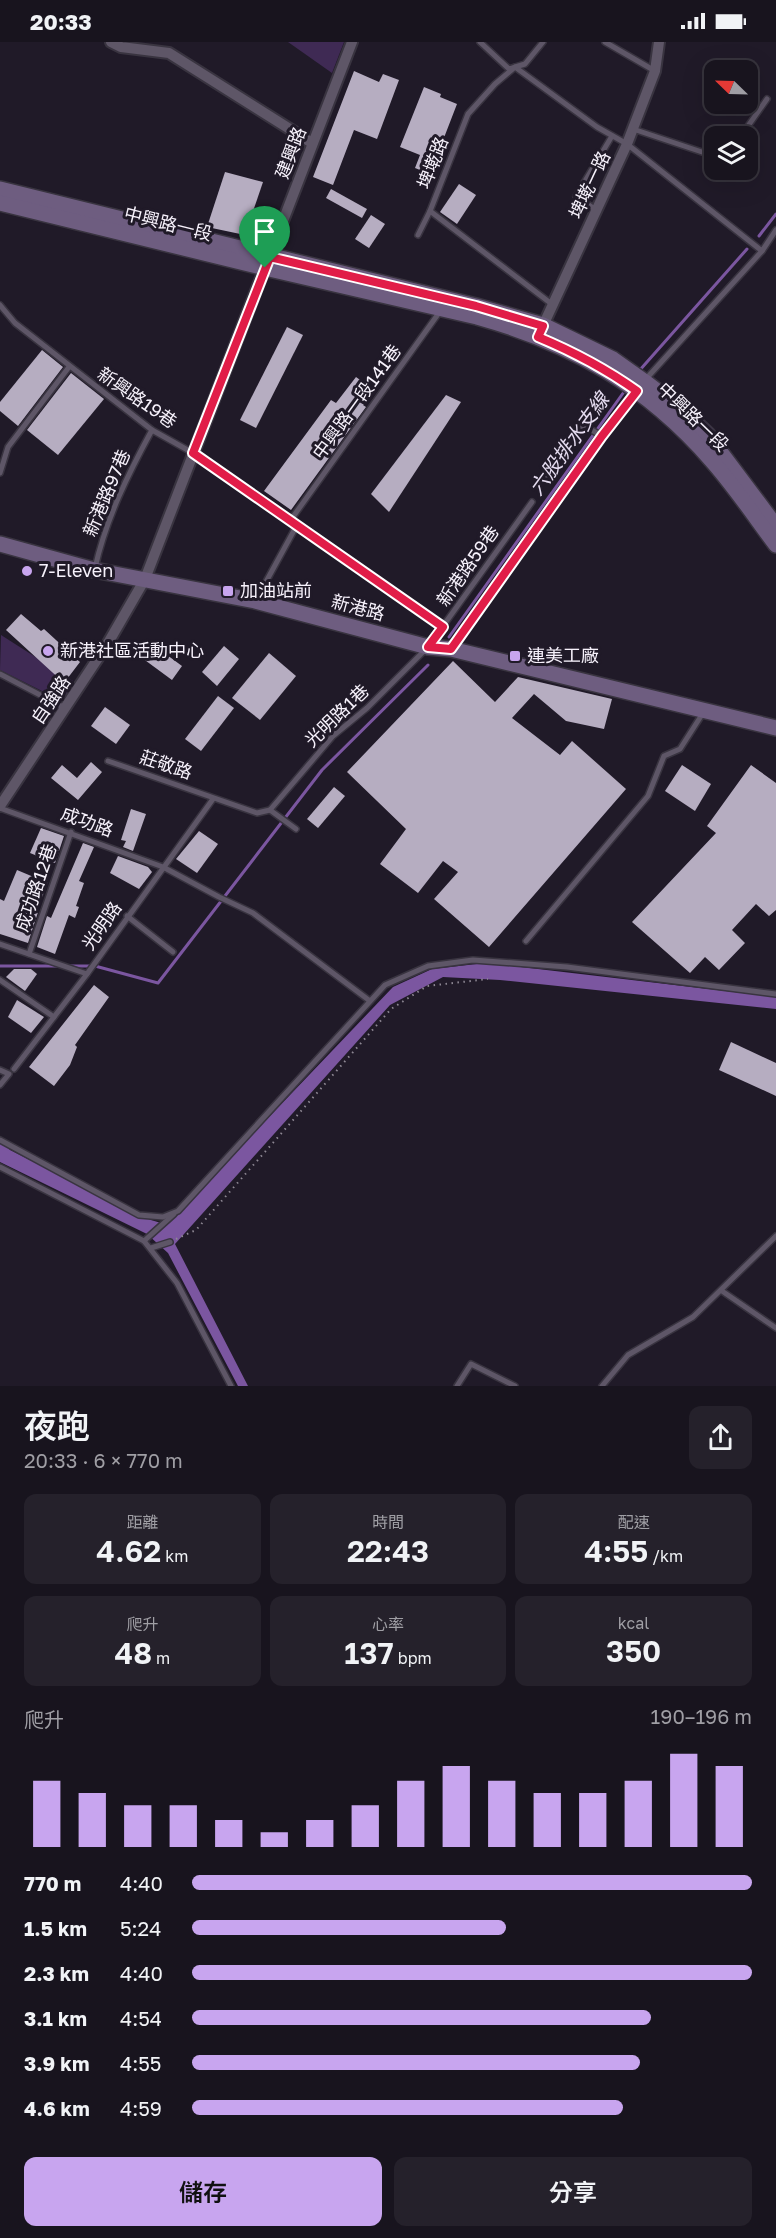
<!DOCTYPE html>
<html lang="zh-TW">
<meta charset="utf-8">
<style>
:root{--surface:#18141e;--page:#25212b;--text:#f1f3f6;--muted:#9f9ea4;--line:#36333c;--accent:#c8a5ef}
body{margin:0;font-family:"Golos Text","Noto Sans TC",sans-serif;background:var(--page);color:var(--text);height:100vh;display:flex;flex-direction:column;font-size:22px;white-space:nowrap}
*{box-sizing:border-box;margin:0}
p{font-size:20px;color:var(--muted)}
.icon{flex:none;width:33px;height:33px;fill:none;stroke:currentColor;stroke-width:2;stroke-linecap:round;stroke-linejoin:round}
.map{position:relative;height:1344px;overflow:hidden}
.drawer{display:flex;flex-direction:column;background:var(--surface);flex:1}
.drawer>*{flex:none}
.needle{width:39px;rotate:293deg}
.tools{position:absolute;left:704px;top:18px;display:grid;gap:12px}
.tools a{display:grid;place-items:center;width:54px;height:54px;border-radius:12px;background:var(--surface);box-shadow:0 6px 24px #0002,0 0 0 2px var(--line);font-size:30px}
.pin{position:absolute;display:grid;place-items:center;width:51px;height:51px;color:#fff;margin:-62px -26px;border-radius:50% 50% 50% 0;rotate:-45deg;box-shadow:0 0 6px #0007}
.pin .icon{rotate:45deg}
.round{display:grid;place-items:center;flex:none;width:63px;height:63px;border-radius:12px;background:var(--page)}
.overview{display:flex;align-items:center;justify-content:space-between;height:102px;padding:0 24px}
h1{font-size:33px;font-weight:600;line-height:45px}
.stats{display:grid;grid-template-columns:repeat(3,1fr);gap:9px;height:102px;padding:6px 24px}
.stats div{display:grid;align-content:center;border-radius:12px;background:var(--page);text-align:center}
.stats b{font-size:30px;font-weight:600}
.stats small{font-size:16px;font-weight:400}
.stats p{font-size:16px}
.chart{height:168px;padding:12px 24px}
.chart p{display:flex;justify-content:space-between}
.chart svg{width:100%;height:108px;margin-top:6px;stroke:var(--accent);stroke-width:6}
.button{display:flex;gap:12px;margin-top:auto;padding:12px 24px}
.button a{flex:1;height:69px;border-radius:12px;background:var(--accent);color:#111;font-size:24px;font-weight:600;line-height:69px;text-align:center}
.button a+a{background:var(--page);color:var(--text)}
ul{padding:0 24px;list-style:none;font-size:20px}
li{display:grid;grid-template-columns:96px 72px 1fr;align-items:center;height:45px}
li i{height:15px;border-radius:8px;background:var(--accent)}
.status{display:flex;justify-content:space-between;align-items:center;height:42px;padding:0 30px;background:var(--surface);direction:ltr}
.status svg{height:16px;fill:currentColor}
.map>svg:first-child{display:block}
.green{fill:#3f2a54}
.water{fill:#7b56a0}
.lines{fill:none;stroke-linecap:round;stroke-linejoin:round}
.stream{stroke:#7b56a0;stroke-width:3}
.building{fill:#b6adc1}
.lane-casing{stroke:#393440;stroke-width:8}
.street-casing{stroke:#393440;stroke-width:14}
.secondary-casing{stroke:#393440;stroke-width:18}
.path{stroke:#8e8894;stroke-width:2;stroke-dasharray:1.5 4.5;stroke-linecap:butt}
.lane{stroke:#5e5667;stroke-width:5}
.street{stroke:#5e5667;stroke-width:10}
.secondary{stroke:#6e5d80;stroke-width:15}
.route-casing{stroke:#fff;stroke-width:12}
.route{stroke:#e11d48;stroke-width:8}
.poi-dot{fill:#c8a5ef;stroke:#201a28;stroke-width:2}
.labels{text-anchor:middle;stroke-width:6;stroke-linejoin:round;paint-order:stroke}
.street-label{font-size:18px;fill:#f7f2fc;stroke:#201a28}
.poi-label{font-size:18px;fill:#f7f2fc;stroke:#201a28;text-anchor:start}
.water-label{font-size:20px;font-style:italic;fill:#e4dbef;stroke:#201a28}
</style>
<div class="status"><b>20:33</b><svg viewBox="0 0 49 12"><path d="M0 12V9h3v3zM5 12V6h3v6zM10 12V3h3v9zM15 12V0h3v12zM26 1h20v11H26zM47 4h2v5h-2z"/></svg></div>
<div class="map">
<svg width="776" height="1344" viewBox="0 0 776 1344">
<rect width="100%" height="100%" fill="#201a28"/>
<!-- green -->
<g class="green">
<path d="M288 0H344L332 31Z"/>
<path d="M1 593 73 639 64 660 0 628Z"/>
</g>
<!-- water -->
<path class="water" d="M486 921 776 955V967L500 938 443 935 390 963 175 1202 248 1344H238L168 1211 147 1192 0 1120V1103L151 1178 161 1181 188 1160 393 945 432 927Z"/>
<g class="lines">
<!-- stream -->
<g class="stream">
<path d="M759 194 776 172"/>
<path d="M639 329 747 207"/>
<path d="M449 595 626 347"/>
<path d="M0 924H57"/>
<path d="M69 924H95L158 941 322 728 428 623"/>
<path d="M0 1103 8 1107"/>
</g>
</g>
<!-- building -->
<g class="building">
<path d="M354 29 379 40 383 32 399 38 377 97 354 88 333 143 313 135Z"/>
<path d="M424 45 441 52 440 55 457 62 430 132 415 126 420 113 400 105Z"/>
<path d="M225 130 263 140 245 193 207 185Z"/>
<path d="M459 142 476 153 457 182 440 170Z"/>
<path d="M331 147 367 167 362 176 326 156Z"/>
<path d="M371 173 385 182 369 206 355 197Z"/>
<path d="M287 285 303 293 256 386 240 378Z"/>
<path d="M42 308 63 325 18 384 0 369V360Z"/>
<path d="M71 331 104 357 58 413 27 388Z"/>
<path d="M356 335 374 348 363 363 366 365 291 468 264 449 331 358 336 361Z"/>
<path d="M446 353 461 360 389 470 371 452Z"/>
<path d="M21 572 41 589 44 587 80 620 64 641 6 588Z"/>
<path d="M148 599 182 624 172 638 138 613Z"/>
<path d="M224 604 239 617 217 644 202 630Z"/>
<path d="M269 611 296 634 260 678 232 656Z"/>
<path d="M453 619 495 660 518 635 612 657 604 687 566 679 534 652 512 676 560 713 572 699 626 747 489 905 434 857 458 830 443 819 418 851 380 822 406 787 347 730Z"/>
<path d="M218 654 234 666 201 709 185 697Z"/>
<path d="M105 665 130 683 116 702 91 684Z"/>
<path d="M91 720 102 730 78 758 51 736 62 723 77 736Z"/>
<path d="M682 723 711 742 695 769 665 749Z"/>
<path d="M751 723 776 741V868L769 874 756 862 732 888 745 901 719 928 705 915 690 931 632 880 716 791 707 784Z"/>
<path d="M334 745 345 754 318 786 307 777Z"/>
<path d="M131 767 146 772 133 809 123 805 126 799 121 798Z"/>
<path d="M41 786 64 794 55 821 30 811Z"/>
<path d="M199 789 218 802 197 831 176 817Z"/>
<path d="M83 801 94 805 79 839 84 841 76 864 79 865 75 876 69 873 55 912 37 905 47 874 51 876Z"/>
<path d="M118 814 148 825 152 830 139 847 110 831Z"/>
<path d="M17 828 48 841 36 869 38 870 28 901 0 892V857L4 859Z"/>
<path d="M14 927H31L37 932 25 949 6 935Z"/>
<path d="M94 943 109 955 75 1003 77 1005 70 1023 54 1044 29 1025Z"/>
<path d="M17 958 44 975 31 991 8 975Z"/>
<path d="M731 1000 776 1021V1054L719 1028Z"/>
</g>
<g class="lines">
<defs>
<g id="lane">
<path d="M480 0 509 27 515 25 597 85 627 102 762 209"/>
<path d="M543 0 525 22 515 25 495 42 468 72 430 169 553 263"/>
<path d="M605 0 655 29"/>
<path d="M633 87 714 114"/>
<path d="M741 94 767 57"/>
<path d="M596 168 576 154 612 94"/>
<path d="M418 193 430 169"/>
<path d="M0 263 15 281 152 388 193 411 443 585"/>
<path d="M645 338 762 209 776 188"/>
<path d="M0 431 8 405 69 325"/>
<path d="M545 436 583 383 602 394"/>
<path d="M290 479 441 268"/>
<path d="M95 526C106 477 128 432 152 388"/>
<path d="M256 558 297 483"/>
<path d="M452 605 602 394 637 350"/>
<path d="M0 632 65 666"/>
<path d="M108 719 257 771 270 768 296 787"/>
<path d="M0 766 163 825 219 855 253 871 370 959"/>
<path d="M270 768 333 694 367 666 428 605 532 460"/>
<path d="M127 874 173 910"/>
<path d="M526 899 648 754 664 714 680 707 703 671"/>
<path d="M0 902 87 932"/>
<path d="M29 912 71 790"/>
<path d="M0 938 54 975"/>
<path d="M14 1027 87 932 213 757"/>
<path d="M0 1028 9 1032 0 1043"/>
<path d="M0 1098 139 1173 163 1175 178 1169 385 943 428 924 473 918 567 925 776 952"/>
<path d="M0 1125 144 1199 177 1241 231 1344"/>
<path d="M144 1199 174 1172"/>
<path d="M151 1206 170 1200"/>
<path d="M722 1249 776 1286"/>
<path d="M457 1344 471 1322 515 1344"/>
<path d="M602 1344 628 1313 693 1275 776 1194"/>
</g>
<g id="street">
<path d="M111 0 121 5 169 11 312 101"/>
<path d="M541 288 627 102 655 29 659 0"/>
<path d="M0 764 108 601 145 537 352 0"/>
</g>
<g id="secondary">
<path d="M0 147 476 264 543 283 613 317 644 339 677 364 707 392 776 484"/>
<path d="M0 161 265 226 477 275C573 302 646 343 712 419 735 445 755 475 776 503"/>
<path d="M0 502 94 528 255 559 428 605 451 607 776 686"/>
</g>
</defs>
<!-- lane casing -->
<use href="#lane" class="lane-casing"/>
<!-- street casing -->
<use href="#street" class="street-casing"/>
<!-- secondary casing -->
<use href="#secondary" class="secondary-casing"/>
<!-- path -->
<path class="path" d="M176 1197 196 1188 391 967 427 944 488 937"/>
<!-- lane -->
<use href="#lane" class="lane"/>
<!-- street -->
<use href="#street" class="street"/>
<!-- secondary -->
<use href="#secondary" class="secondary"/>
</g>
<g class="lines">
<defs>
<path id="route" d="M270 215 476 264 543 284 538 295C574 310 606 327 637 349L602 394 451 607 428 605 443 585 193 411Z"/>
</defs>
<!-- route casing -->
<use href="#route" class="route-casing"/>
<!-- route -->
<use href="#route" class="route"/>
</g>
<!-- markers -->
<g class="poi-dot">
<circle cx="27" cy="529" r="6"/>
<rect x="222" y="543" width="12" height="12" rx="3"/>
<circle cx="48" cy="609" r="6"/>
<rect x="509" y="608" width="12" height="12" rx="3"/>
</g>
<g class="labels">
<!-- street labels -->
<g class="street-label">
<text transform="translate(291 111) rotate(-69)" y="6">建興路</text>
<text transform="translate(433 121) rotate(-69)" y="6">埤墘路</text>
<text transform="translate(590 143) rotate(-65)" y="6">埤墘一路</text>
<text transform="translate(168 182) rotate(14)" y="6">中興路一段</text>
<text transform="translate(137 356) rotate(35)" y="6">新興路19巷</text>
<text transform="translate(357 360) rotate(-54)" y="6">中興路一段141巷</text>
<text transform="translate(693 375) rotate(44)" y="6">中興路一段</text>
<text transform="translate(107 451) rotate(-67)" y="6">新港路97巷</text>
<text transform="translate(468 524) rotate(-55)" y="6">新港路59巷</text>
<text transform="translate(358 566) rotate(15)" y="6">新港路</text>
<text transform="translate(51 658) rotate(-56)" y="6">自強路</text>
<text transform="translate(337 674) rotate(-44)" y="6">光明路1巷</text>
<text transform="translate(166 723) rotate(19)" y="6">莊敬路</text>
<text transform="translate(87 780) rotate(20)" y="6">成功路</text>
<text transform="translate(36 846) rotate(-71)" y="6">成功路12巷</text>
<text transform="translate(102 884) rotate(-55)" y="6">光明路</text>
</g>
<!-- poi labels -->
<g class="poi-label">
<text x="39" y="535">7-Eleven</text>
<text x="240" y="555">加油站前</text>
<text x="60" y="615">新港社區活動中心</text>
<text x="527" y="620">連美工廠</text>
</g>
<!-- water labels -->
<g class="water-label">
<text transform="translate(569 402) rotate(-54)" y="7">六股排水支線</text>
</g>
</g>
</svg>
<div class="tools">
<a><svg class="needle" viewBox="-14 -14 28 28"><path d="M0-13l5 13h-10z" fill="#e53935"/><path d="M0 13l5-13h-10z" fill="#9f9ea4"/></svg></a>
<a><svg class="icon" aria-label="layers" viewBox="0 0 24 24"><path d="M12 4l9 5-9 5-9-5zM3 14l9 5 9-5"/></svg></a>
</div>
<div class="pin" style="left:265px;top:226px;background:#1e9e55"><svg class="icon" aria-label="arrive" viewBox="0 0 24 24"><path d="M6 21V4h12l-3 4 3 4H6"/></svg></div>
</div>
<section class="drawer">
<div class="overview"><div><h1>夜跑</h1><p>20:33 · 6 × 770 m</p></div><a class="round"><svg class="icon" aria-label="share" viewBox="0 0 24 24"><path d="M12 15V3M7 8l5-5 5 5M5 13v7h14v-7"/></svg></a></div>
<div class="stats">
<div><p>距離</p><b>4.62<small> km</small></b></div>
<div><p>時間</p><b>22:43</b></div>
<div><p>配速</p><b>4:55<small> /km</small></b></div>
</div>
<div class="stats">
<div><p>爬升</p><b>48<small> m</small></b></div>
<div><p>心率</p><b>137<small> bpm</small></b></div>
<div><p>kcal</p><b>350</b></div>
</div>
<div class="chart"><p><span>爬升</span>190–196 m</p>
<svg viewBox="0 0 160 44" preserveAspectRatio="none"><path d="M5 44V17M15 44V22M25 44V27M35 44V27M45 44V33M55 44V38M65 44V33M75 44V27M85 44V17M95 44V11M105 44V17M115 44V22M125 44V22M135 44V17M145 44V6M155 44V11"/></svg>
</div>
<ul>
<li><b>770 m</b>4:40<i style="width:100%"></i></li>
<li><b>1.5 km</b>5:24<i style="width:56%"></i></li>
<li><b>2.3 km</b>4:40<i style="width:100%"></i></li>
<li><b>3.1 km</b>4:54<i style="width:82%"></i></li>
<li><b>3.9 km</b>4:55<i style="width:80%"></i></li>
<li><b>4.6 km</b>4:59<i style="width:77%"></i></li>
</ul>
<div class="button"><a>儲存</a><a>分享</a></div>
</section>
